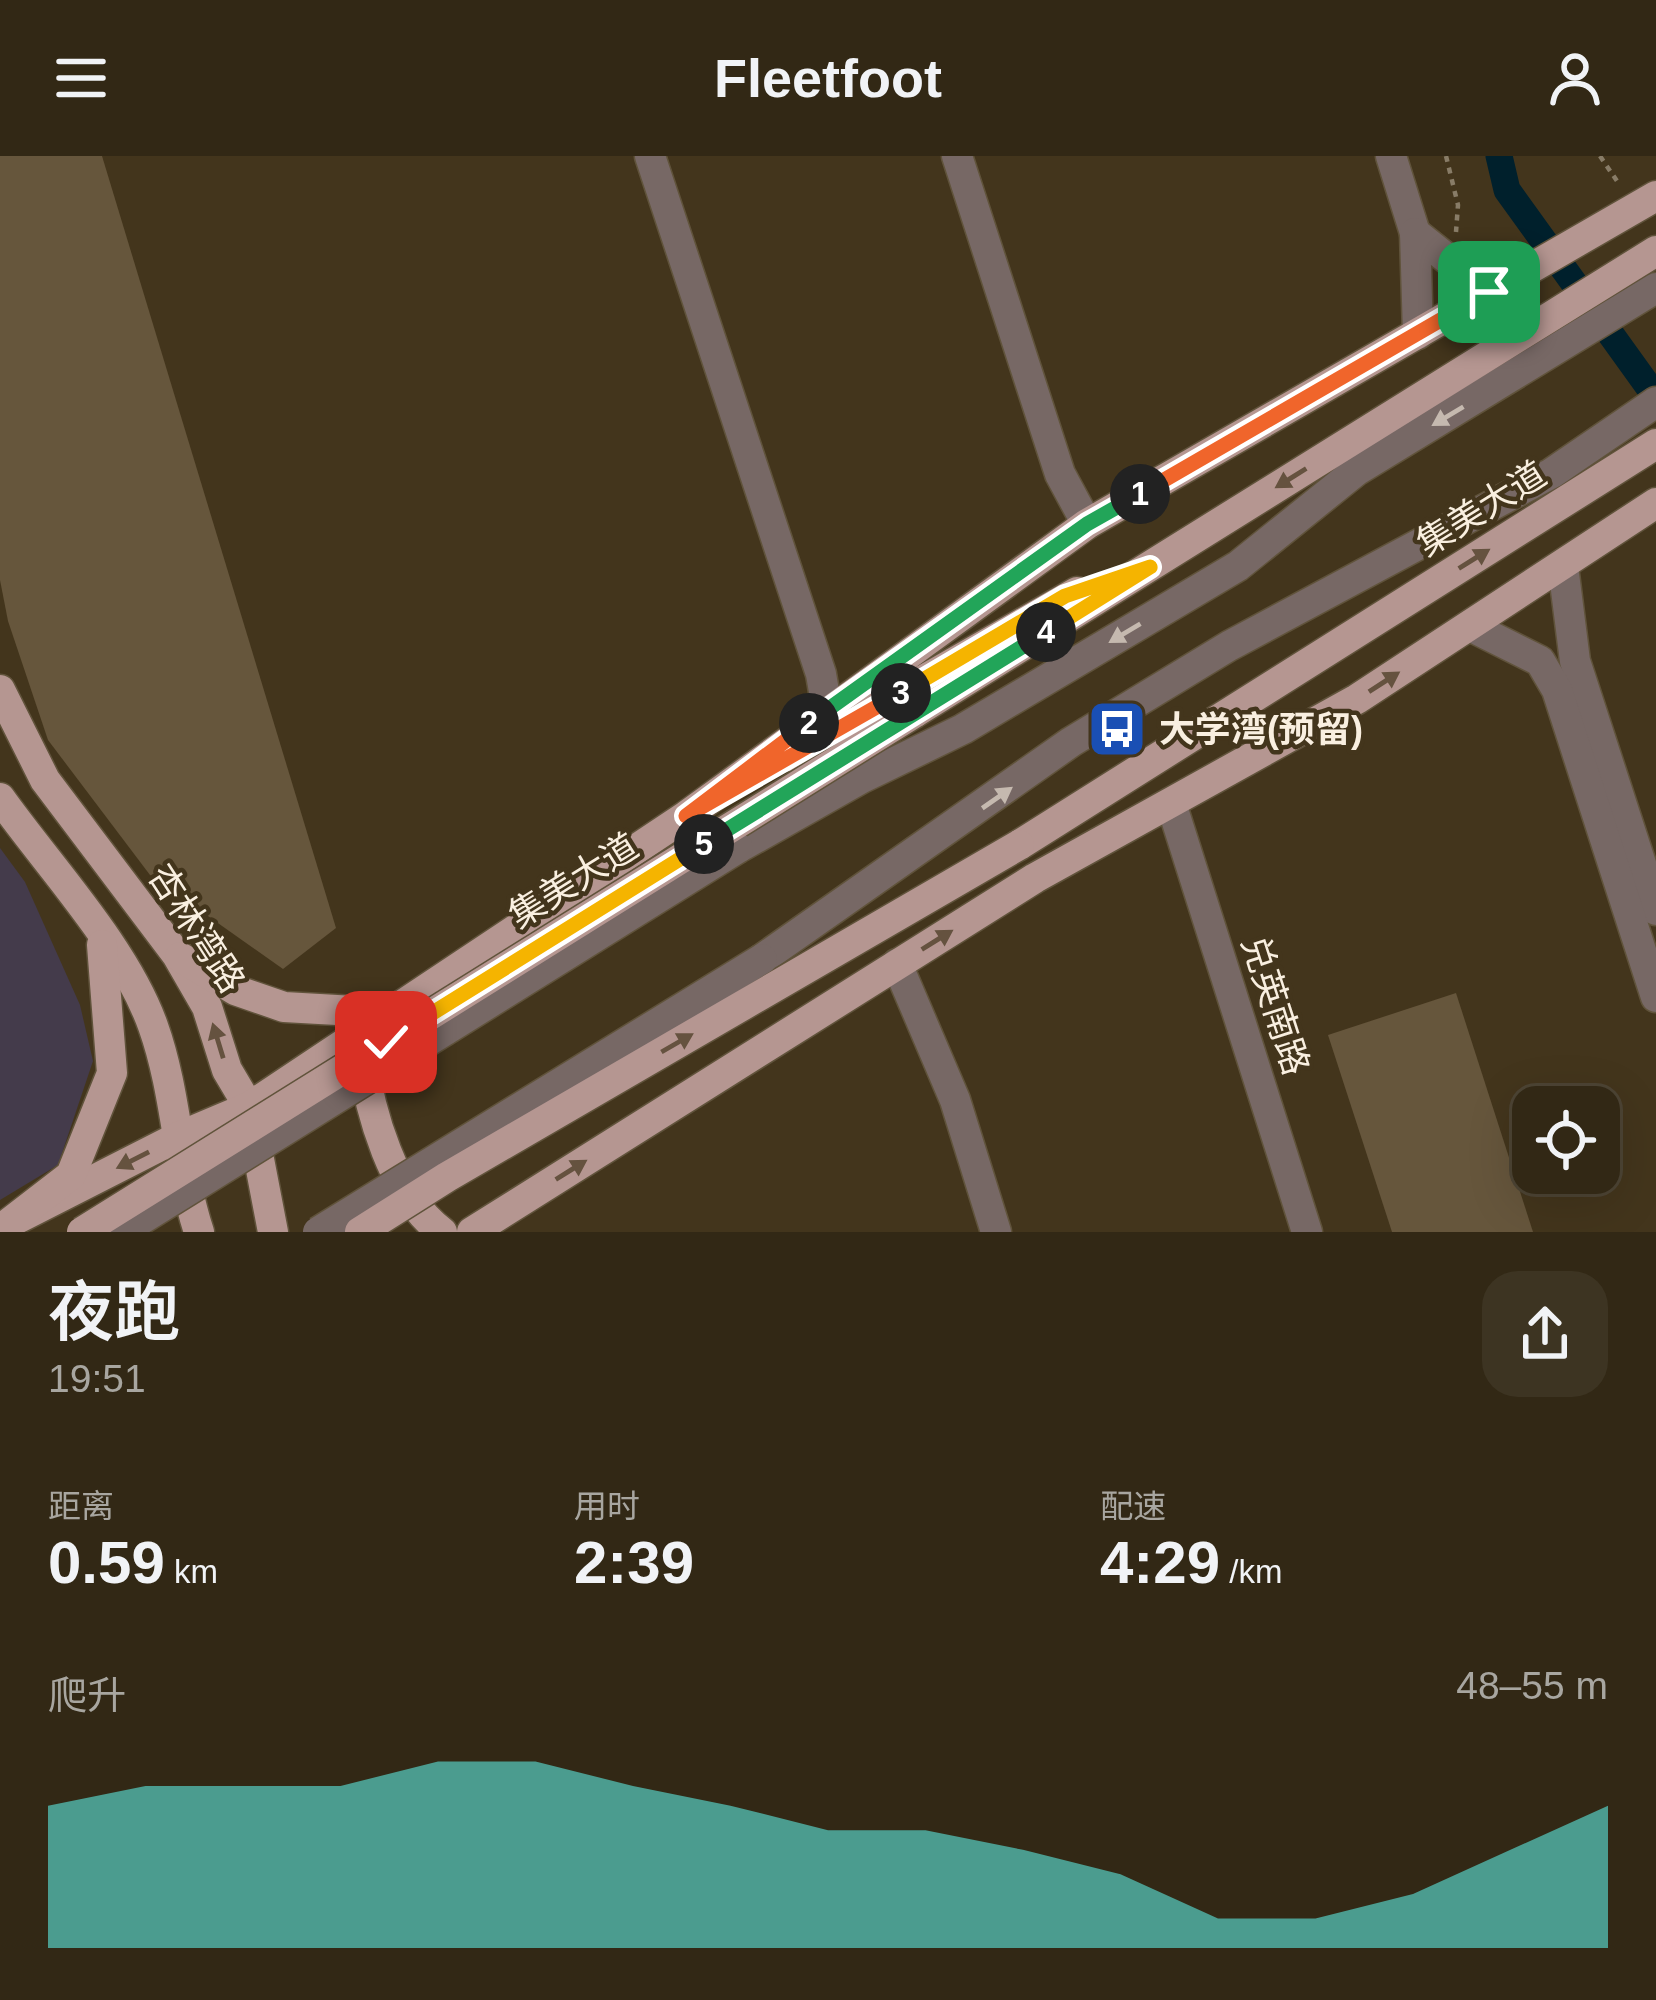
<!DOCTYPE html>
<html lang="zh">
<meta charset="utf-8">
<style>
:root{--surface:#322815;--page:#3d3422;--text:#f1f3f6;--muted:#a8a6a0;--line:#4d4434;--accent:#56cec3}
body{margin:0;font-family:Helvetica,"Noto Sans SC",sans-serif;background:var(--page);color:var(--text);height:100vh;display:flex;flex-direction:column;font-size:45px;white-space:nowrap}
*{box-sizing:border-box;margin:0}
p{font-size:39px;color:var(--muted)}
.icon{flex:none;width:66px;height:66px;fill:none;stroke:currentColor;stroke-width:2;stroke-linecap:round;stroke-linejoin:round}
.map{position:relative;height:1076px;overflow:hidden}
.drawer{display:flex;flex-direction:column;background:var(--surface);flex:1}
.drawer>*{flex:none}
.tools{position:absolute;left:1512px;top:930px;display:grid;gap:24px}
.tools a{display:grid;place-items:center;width:108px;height:108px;border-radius:24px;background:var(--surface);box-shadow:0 12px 48px #0002,0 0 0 3px var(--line);font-size:60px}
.pin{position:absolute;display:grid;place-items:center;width:102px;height:102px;color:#fff;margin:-51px;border-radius:24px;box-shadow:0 6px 18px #0006}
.km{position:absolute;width:60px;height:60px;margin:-30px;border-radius:50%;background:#222;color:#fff;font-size:33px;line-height:60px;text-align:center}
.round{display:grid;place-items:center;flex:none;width:126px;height:126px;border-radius:36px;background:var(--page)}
.headline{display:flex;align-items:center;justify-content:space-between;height:204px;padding:0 48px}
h1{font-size:66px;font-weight:600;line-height:90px}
.metrics{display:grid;grid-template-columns:repeat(3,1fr);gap:18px;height:204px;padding:12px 48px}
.metrics div{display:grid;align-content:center}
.metrics b{font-size:60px;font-weight:600}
.metrics small{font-size:33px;font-weight:400}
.metrics p{font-size:33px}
.chart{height:336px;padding:24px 48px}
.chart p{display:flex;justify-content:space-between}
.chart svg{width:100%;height:216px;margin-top:12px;fill:var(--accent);opacity:.7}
header{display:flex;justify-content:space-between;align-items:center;height:156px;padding:0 48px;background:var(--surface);font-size:54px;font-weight:600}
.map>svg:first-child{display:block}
.commercial{fill:#443b4b}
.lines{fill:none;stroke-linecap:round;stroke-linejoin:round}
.canal{stroke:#00202c;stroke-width:27}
.building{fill:#66563c}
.minor-casing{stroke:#60533b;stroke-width:33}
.major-casing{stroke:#60533b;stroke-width:33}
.path{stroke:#887c67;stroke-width:4.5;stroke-dasharray:6 6;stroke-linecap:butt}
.minor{stroke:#776865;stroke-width:30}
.major{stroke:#b59691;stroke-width:30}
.minor-bridge-casing{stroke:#60533b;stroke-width:33;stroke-linecap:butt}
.major-bridge-casing{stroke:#60533b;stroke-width:33;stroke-linecap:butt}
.minor-bridge{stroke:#776865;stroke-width:30}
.major-bridge{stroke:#b59691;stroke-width:30}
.oneway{fill:#c5b9af}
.oneway2{fill:#65523f}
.split-1-casing{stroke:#fff;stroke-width:24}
.split-2-casing{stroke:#fff;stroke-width:24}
.split-3-casing{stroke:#fff;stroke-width:24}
.split-4-casing{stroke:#fff;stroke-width:24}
.split-5-casing{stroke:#fff;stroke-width:24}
.split-6-casing{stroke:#fff;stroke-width:24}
.split-1{stroke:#f0652b;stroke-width:15}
.split-2{stroke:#22a559;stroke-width:15}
.split-3{stroke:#f0652b;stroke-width:15}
.split-4{stroke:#f5b400;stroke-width:15}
.split-5{stroke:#22a559;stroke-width:15}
.split-6{stroke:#f5b400;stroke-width:15}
.labels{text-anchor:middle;stroke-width:9;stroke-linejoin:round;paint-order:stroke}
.street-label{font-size:36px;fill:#f9efe0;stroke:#43351c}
.poi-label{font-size:36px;font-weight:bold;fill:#f9efe0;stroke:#43351c;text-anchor:start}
</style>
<header><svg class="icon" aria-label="menu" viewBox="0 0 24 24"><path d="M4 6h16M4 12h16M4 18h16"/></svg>Fleetfoot<svg class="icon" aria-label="person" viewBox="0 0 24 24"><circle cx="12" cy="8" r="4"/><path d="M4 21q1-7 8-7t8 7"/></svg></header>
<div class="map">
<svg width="1656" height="1076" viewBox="0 0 1656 1076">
<rect width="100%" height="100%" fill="#43351c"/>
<!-- commercial -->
<path class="commercial" d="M0 692 25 726 80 849 93 905 58 1009 0 1044Z"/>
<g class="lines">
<!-- canal -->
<path class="canal" d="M1499 0 1507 34 1656 241"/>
</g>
<!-- building -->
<g class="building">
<path d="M0 0H102L336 772 283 813 150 719 48 584 8 465 0 424Z"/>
<path d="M1456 837 1533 1076H1392L1328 879Z"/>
</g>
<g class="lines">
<defs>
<g id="minor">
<path d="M650 0 821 518 827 553"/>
<path d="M957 0 1060 318 1087 368"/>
<path d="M1391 0 1415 77"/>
<path d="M1418 178 1415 77 1489 136"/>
<path d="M1563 410 1575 505 1656 754"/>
<path d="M1470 470 1540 505 1557 534 1656 841"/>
<path d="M1171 647 1307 1076"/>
<path d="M738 692 862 622 963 573 1238 410 1356 315 1656 132"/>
<path d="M762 803 1071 586 1229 490 1552 317 1656 246"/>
<path d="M897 808 955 944 996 1076"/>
</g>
<g id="major">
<path d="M0 534 45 624 177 799 207 851 227 914 249 951 273 1076"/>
<path d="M914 557 1656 95"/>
<path d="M791 600 1077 436"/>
<path d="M0 642C49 711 125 791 153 870 177 937 177 1009 199 1076"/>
<path d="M1019 689 1656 288"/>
<path d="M180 801 235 834 284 851 390 857"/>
<path d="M362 898C369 955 393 1040 442 1076"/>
<path d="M19 1062 178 981 249 951 686 660 1087 368 1656 40"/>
<path d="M0 1074 71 1019 112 917 102 789"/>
<path d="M472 1076 1035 722 1357 543 1656 347"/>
</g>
</defs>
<!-- minor casing -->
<use href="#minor" class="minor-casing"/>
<!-- major casing -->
<use href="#major" class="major-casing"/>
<!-- path -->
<g class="path">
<path d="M1446 0 1458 49 1456 76"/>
<path d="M1600 0 1619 28"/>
</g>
<!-- minor -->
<use href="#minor" class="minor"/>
<!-- major -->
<use href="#major" class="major"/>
<defs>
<g id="minor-bridge">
<path d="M121 1076 738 692"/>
<path d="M318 1076 762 803"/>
</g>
<g id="major-bridge">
<path d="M82 1076 914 557"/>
<path d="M360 1076 447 1021 1019 689"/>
</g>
</defs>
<!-- minor-bridge casing -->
<use href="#minor-bridge" class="minor-bridge-casing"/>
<!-- major-bridge casing -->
<use href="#major-bridge" class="major-bridge-casing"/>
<!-- minor-bridge -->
<use href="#minor-bridge" class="minor-bridge"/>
<!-- major-bridge -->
<use href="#major-bridge" class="major-bridge"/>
</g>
<!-- one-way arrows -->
<defs><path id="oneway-solid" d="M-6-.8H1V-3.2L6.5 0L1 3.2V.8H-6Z" transform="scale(3)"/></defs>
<g class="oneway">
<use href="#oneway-solid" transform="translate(1448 260) rotate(149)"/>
<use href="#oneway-solid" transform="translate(1125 477) rotate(149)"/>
<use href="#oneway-solid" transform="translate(997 642) rotate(-35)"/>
</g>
<g class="oneway2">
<use href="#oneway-solid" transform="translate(1291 322) rotate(148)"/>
<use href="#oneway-solid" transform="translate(1474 403) rotate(-32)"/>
<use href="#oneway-solid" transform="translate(1384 526) rotate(-33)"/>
<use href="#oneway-solid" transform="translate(937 784) rotate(-32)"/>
<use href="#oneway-solid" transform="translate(218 885) rotate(-107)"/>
<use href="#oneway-solid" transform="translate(677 887) rotate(-30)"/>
<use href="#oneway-solid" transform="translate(133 1004) rotate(153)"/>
<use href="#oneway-solid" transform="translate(571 1014) rotate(-32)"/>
</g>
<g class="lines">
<defs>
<path id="split-1" d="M1140 338 1489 136"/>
<path id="split-2" d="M809 567 1087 368 1140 338"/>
<path id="split-3" d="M809 567 686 660 901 537"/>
<path id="split-4" d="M901 537 1065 440 1150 411 1046 476"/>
<path id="split-5" d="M704 688 1046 476"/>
<path id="split-6" d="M386 886 704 688"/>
</defs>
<!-- split-1 casing -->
<use href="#split-1" class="split-1-casing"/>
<!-- split-2 casing -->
<use href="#split-2" class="split-2-casing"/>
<!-- split-3 casing -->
<use href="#split-3" class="split-3-casing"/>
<!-- split-4 casing -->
<use href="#split-4" class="split-4-casing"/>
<!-- split-5 casing -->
<use href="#split-5" class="split-5-casing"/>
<!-- split-6 casing -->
<use href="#split-6" class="split-6-casing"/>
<!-- split-1 -->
<use href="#split-1" class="split-1"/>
<!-- split-2 -->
<use href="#split-2" class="split-2"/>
<!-- split-3 -->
<use href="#split-3" class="split-3"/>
<!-- split-4 -->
<use href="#split-4" class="split-4"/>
<!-- split-5 -->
<use href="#split-5" class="split-5"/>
<!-- split-6 -->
<use href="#split-6" class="split-6"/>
</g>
<!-- icons -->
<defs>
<symbol id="bus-square" viewBox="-11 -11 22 22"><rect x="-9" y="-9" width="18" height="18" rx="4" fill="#1a4fb4" stroke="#43351c"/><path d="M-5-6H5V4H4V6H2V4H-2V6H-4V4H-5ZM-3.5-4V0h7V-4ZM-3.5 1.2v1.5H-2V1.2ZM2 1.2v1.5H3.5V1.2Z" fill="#fff"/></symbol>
</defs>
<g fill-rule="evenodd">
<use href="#bus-square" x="1084" y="540" width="66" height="66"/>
</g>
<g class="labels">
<!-- street labels -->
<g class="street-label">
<text transform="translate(1481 352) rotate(-32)" y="13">集美大道</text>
<text transform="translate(573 724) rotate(-32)" y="13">集美大道</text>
<text transform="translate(197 772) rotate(57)" y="13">杏林湾路</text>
<text transform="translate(1276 849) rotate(72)" y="13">兑英南路</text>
</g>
<!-- poi labels -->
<g class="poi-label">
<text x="1159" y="586">大学湾(预留)</text>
</g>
</g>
</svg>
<div class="tools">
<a><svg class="icon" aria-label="locate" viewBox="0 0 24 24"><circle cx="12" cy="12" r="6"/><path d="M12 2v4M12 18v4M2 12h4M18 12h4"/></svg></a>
</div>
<div class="pin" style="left:1489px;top:136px;background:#1e9e55"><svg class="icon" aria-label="arrive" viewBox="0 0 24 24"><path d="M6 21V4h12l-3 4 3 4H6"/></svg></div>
<div class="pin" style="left:386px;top:886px;background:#d93025"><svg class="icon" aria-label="check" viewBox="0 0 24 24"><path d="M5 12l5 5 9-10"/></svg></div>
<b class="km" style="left:1140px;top:338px">1</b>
<b class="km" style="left:809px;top:567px">2</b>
<b class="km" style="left:901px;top:537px">3</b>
<b class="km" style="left:1046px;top:476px">4</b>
<b class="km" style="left:704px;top:688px">5</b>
</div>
<section class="drawer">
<div class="headline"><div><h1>夜跑</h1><p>19:51</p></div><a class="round"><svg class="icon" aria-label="share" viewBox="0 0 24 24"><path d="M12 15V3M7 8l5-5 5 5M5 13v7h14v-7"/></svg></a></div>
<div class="metrics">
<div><p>距离</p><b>0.59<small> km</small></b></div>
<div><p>用时</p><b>2:39</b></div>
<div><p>配速</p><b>4:29<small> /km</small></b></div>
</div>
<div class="chart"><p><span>爬升</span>48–55 m</p>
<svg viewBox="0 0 160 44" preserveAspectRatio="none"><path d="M0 44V15L10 11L20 11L30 11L40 6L50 6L60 11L70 15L80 20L90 20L100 24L110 29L120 38L130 38L140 33L150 24L160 15V44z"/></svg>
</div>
</section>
